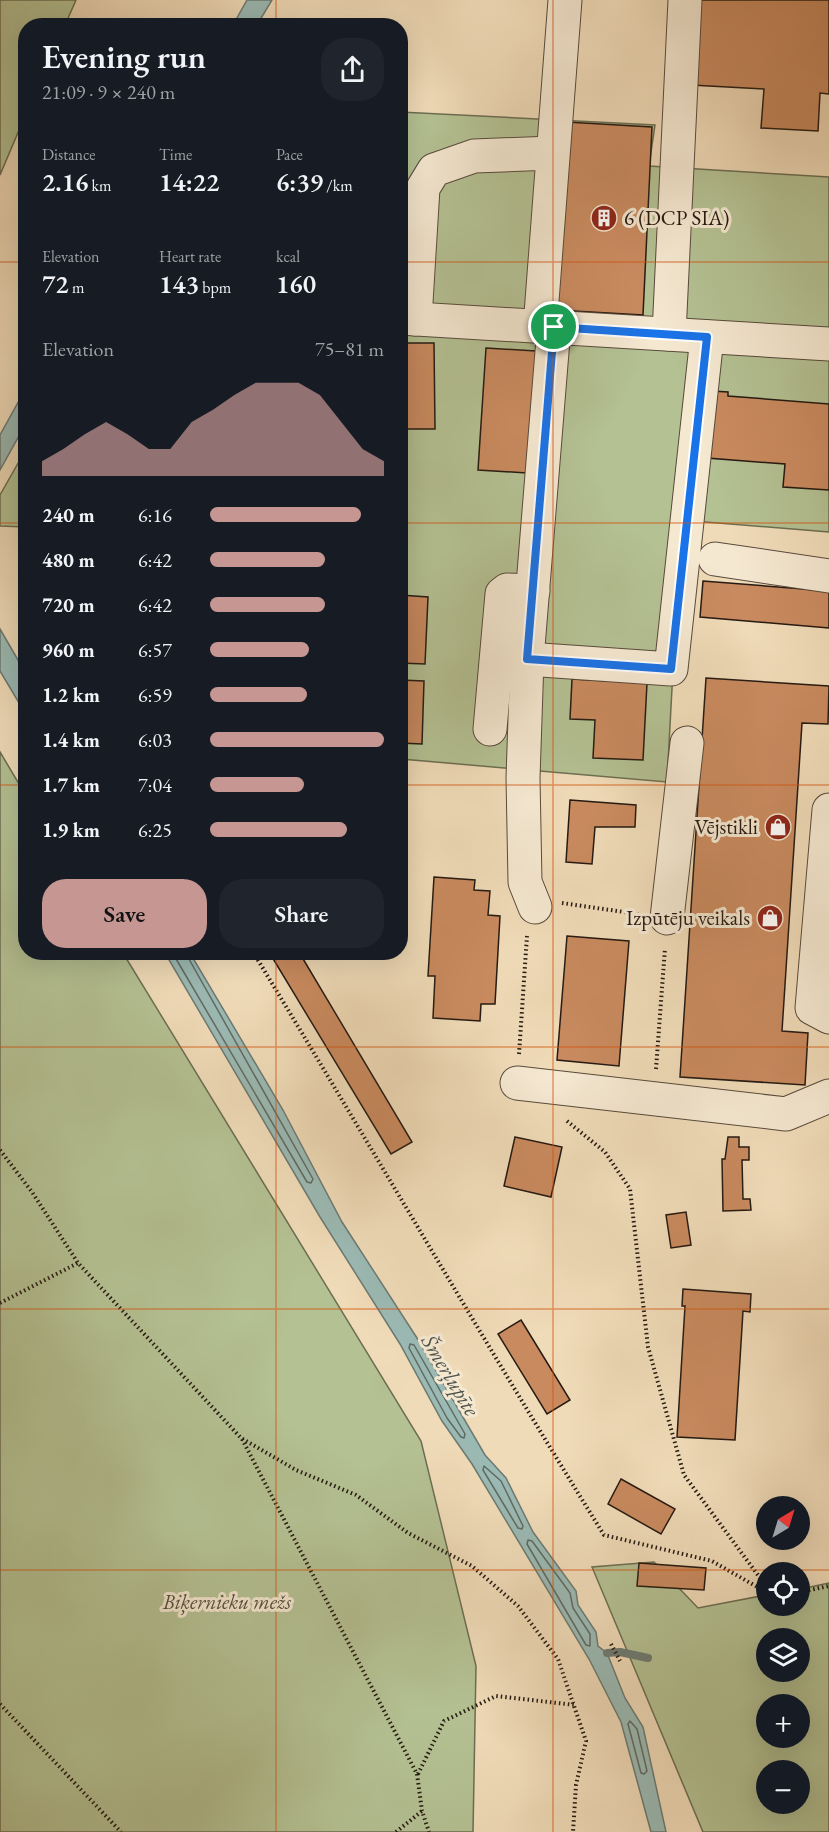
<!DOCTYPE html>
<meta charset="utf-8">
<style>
:root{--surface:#171b24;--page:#20242c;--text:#f1f3f6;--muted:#9ea1a6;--accent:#c59692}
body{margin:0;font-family:"EB Garamond",serif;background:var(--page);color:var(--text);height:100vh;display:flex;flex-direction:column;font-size:22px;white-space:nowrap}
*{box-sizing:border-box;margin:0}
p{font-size:20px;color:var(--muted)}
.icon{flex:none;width:33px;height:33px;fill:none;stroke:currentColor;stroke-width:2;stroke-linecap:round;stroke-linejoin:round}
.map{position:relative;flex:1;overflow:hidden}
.side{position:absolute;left:18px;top:18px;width:390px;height:942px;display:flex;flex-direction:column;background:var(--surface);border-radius:24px;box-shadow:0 6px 24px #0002}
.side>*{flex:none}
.needle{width:39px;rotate:38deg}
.controls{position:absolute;left:756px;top:1496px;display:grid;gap:12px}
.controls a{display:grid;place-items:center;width:54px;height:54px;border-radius:50%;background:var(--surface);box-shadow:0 6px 24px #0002;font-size:30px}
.pin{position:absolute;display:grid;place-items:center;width:51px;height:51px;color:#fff;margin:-26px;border:3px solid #fff;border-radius:50%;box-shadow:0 2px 6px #0007}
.round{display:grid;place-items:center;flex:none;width:63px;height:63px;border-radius:24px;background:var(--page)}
.overview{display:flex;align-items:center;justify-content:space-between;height:102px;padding:0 24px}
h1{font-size:33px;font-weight:600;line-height:45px}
.stats{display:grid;grid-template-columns:repeat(3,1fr);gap:9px;height:102px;padding:6px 24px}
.stats div{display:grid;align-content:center}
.stats b{font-size:26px;font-weight:600}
.stats small{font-size:16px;font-weight:400}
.stats p{font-size:16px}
.chart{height:168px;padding:12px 24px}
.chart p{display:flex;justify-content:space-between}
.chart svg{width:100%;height:108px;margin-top:6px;fill:var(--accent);opacity:.7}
.button{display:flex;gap:12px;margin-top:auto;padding:12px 24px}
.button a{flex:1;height:69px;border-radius:24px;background:var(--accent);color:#111;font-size:24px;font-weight:600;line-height:69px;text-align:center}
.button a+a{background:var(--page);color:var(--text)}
ul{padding:0 24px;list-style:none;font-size:20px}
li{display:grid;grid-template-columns:96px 72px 1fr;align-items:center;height:45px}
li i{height:15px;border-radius:8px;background:var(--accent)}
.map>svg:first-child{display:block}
.green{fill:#b4c193;stroke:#6c6e52;stroke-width:1.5;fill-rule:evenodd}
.water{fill:#9bbab4;stroke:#6c7a73;stroke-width:1.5}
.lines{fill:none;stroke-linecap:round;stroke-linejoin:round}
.shore{stroke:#606a63;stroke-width:1.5}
.stream{stroke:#6c7a73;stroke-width:8}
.building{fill:#c98a5f;stroke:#251a12;stroke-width:1.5}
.minor-casing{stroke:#584a3c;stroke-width:35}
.path{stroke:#251a12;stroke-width:4;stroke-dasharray:1.5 3;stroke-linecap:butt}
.minor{stroke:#f5e8d1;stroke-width:33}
.route-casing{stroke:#fff;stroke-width:12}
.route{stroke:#1a73e8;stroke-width:8}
.grid{fill:none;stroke:#d4530d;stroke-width:1.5;stroke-opacity:0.55}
.labels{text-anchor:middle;stroke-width:6;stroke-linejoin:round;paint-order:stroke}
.poi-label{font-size:21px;fill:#251a12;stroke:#f5e8d1;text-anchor:end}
.park-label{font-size:21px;font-style:italic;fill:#504c39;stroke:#f5e8d1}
.water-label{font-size:22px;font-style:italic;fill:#4e524b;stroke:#f5e8d1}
</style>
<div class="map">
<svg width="829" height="1832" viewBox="0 0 829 1832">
<rect width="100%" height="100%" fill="#f0dbb8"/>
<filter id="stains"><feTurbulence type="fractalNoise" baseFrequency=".00333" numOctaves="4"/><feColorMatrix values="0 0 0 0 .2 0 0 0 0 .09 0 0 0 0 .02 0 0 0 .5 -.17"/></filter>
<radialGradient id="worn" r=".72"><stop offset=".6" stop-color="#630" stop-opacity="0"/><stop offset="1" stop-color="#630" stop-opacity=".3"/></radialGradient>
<!-- green -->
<g class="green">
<path d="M0 0H76L65 25 26 26 25 116 0 175Z"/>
<path d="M400 112 655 125 649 166 829 177V532L681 520 667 782 401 759Z"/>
<path d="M25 451V527L0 526V495Z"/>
<path d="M0 752 25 794 26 952 123 953 421 1441 476 1666 473 1832H0Z"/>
<path d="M654 1562 698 1608 766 1595V1605H800V1589L829 1583V1832H703L592 1567ZM766 1638H800V1671H766ZM766 1704H800V1737H766ZM766 1770H800V1803H766Z"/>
</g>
<!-- water -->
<g class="water">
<path d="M247 0H272L257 25H233Z"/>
<path d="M25 390V425L0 470V435Z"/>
<path d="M0 629 25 672V713L0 671Z"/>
<path d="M165 953H190L283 1110 342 1222 417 1338 485 1455 506 1478 533 1532 576 1591 578 1605 596 1632 598 1646 607 1653 625 1698 643 1727 666 1832H651L621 1722 589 1659 472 1464 442 1421 400 1344 320 1217Z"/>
</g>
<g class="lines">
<!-- shore -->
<g class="shore">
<path d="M172 952 307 1182 311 1183 313 1179 185 952"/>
<path d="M410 1344 414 1345 465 1434 464 1438 461 1437 447 1418 409 1348Z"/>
<path d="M484 1466 501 1481 523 1526 522 1529 518 1528 483 1470Z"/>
<path d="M528 1540 532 1541 570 1593 573 1608 590 1634V1646L586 1645 527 1544Z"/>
<path d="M630 1721 637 1729 647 1771 644 1774 641 1773 628 1724Z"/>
</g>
<!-- stream -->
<path class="stream" d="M607 1653 620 1652 648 1658"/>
</g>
<!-- building -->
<g class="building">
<path d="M696 0H829V94L820 93 818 131 761 128 764 89 691 85Z"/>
<path d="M566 122 652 127 643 315 556 310Z"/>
<path d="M400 209 417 211 413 278 400 277Z"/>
<path d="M400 343H434L435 429H400Z"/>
<path d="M486 348 536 351 527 473 478 470Z"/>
<path d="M712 391 728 392V396L829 404V490L783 487 785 464 707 458Z"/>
<path d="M703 581 829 591V628L700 617Z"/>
<path d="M400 595 428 597 425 664 400 663Z"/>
<path d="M706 678 829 686 828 724 802 723 782 1031 808 1033 805 1085 680 1077Z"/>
<path d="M572 679 647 683 643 760 593 758 595 720 570 719Z"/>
<path d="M400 680 424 681 422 744 400 743Z"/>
<path d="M570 800 636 805 635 827H595L592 864 566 862Z"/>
<path d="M434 877 475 880 474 890 490 891 488 915 500 916 495 1004H481L480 1021 433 1018 435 976H428Z"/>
<path d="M567 936 629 941 619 1066 557 1060Z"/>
<path d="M269 952H299L412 1142 391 1154Z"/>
<path d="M515 1137 562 1147 551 1197 504 1186Z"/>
<path d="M728 1137H739V1147H749V1160H742L743 1199H750L751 1210 723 1211 722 1159H725Z"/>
<path d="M686 1212 691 1245 671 1248 666 1215Z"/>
<path d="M683 1289 751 1294 750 1312 743 1311 735 1440 677 1437 685 1306H682Z"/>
<path d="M521 1320 570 1400 547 1414 498 1334Z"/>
<path d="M621 1479 675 1509 661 1534 608 1504Z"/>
<path d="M639 1563 706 1568 704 1590 637 1586Z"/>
</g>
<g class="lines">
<defs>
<g id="minor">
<path d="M400 318 829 344"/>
<path d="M415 319 423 188 434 170 474 156 552 153"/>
<path d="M540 327 565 0"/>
<path d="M554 327 527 659 671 669 707 337"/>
<path d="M669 334 685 0"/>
<path d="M715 559 829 576"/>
<path d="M527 659 523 778 525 882 535 907"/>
<path d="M490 729 502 594 507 590 533 591"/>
<path d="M829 810 812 1008 829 1017"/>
<path d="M667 918 687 743"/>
<path d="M517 1083 786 1114 829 1096"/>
</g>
</defs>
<!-- minor casing -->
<use href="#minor" class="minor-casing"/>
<!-- path -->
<g class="path">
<path d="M562 903 638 914"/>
<path d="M253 952C371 1146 484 1342 604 1535L712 1561 766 1592"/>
<path d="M519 1054 527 936"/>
<path d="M656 1069 665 948"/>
<path d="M567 1121 605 1152 630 1189 648 1347 684 1475 766 1586"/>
<path d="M0 1150 32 1192 78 1263 241 1438 296 1470 356 1495 408 1533 472 1566 518 1606 558 1659 586 1741 576 1785 573 1832"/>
<path d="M0 1303 78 1263"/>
<path d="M242 1439 417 1774 422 1811 429 1832"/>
<path d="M800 1592 829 1586"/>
<path d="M611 1644 620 1661"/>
<path d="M0 1704 121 1832"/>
<path d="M418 1774 444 1721 496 1696 575 1705"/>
<path d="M396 1832 422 1811"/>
</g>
<!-- minor -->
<use href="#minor" class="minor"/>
</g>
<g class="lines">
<defs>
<path id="route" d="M554 327 707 337 671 669 527 659Z"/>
</defs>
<!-- route casing -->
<use href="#route" class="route-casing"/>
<!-- route -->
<use href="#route" class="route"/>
</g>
<!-- grid -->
<path class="grid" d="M276 0V26M553 0V1832M0 262H26M400 262H829M0 523H26M400 523H829M0 785H26M400 785H829M276 952V1832M0 1047H829M0 1309H829M0 1570H829"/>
<!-- icons -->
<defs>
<symbol id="building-disc" viewBox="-11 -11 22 22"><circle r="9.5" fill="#8f2418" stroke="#f5e8d1"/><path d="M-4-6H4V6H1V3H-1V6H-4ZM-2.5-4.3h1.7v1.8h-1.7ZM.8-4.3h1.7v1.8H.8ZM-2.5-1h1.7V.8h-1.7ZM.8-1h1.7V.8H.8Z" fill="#fff"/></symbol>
<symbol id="shop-disc" viewBox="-11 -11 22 22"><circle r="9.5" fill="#8f2418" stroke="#f5e8d1"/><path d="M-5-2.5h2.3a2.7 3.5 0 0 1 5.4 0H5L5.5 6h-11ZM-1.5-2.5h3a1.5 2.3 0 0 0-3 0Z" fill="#fff"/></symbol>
</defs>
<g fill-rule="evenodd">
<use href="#building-disc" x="589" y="203" width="30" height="30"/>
<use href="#shop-disc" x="763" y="812" width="30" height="30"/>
<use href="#shop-disc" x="755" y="903" width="30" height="30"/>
</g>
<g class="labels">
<!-- poi labels -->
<g class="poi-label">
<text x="624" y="225" text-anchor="start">6 (DCP SIA)</text>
<text x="758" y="834">Vējstikli</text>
<text x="750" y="925">Izpūtēju veikals</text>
</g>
<!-- park labels -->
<g class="park-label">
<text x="227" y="1609">Biķernieku mežs</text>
</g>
<!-- water labels -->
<g class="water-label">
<text transform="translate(451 1375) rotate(59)" y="8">Šmerļupīte</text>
</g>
</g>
<rect width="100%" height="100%" filter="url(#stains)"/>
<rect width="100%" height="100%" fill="url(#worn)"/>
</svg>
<div class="controls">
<a><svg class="needle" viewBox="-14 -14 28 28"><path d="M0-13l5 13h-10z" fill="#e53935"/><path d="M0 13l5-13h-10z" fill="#9ea1a6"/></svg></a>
<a><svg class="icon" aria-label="locate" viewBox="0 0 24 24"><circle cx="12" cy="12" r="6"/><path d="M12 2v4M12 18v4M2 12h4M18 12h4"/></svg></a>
<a><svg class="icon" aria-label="layers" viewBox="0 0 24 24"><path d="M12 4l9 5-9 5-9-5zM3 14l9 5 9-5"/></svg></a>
<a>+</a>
<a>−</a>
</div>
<div class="pin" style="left:554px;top:327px;background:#1e9e55"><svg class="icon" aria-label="arrive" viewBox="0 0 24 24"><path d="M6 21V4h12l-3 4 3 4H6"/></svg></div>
<section class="side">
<div class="overview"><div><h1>Evening run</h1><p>21:09 · 9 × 240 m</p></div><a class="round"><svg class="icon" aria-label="share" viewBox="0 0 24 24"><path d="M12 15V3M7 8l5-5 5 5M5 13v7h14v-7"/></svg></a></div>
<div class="stats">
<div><p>Distance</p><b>2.16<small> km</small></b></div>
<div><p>Time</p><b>14:22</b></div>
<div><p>Pace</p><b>6:39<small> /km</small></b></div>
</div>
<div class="stats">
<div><p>Elevation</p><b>72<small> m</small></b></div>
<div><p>Heart rate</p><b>143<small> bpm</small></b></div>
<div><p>kcal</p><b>160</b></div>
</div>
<div class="chart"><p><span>Elevation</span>75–81 m</p>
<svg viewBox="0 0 160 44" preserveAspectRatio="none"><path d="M0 44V38L10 33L20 27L30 22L40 27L50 33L60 33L70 22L80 17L90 11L100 6L110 6L120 6L130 11L140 22L150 33L160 38V44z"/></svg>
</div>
<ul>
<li><b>240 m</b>6:16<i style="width:87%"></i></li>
<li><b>480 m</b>6:42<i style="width:66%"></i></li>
<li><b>720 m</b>6:42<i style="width:66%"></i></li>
<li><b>960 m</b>6:57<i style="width:57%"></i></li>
<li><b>1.2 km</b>6:59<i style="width:56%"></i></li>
<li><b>1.4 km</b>6:03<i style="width:100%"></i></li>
<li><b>1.7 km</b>7:04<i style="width:54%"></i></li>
<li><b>1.9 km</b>6:25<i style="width:79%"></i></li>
</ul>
<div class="button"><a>Save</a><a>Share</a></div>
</section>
</div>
